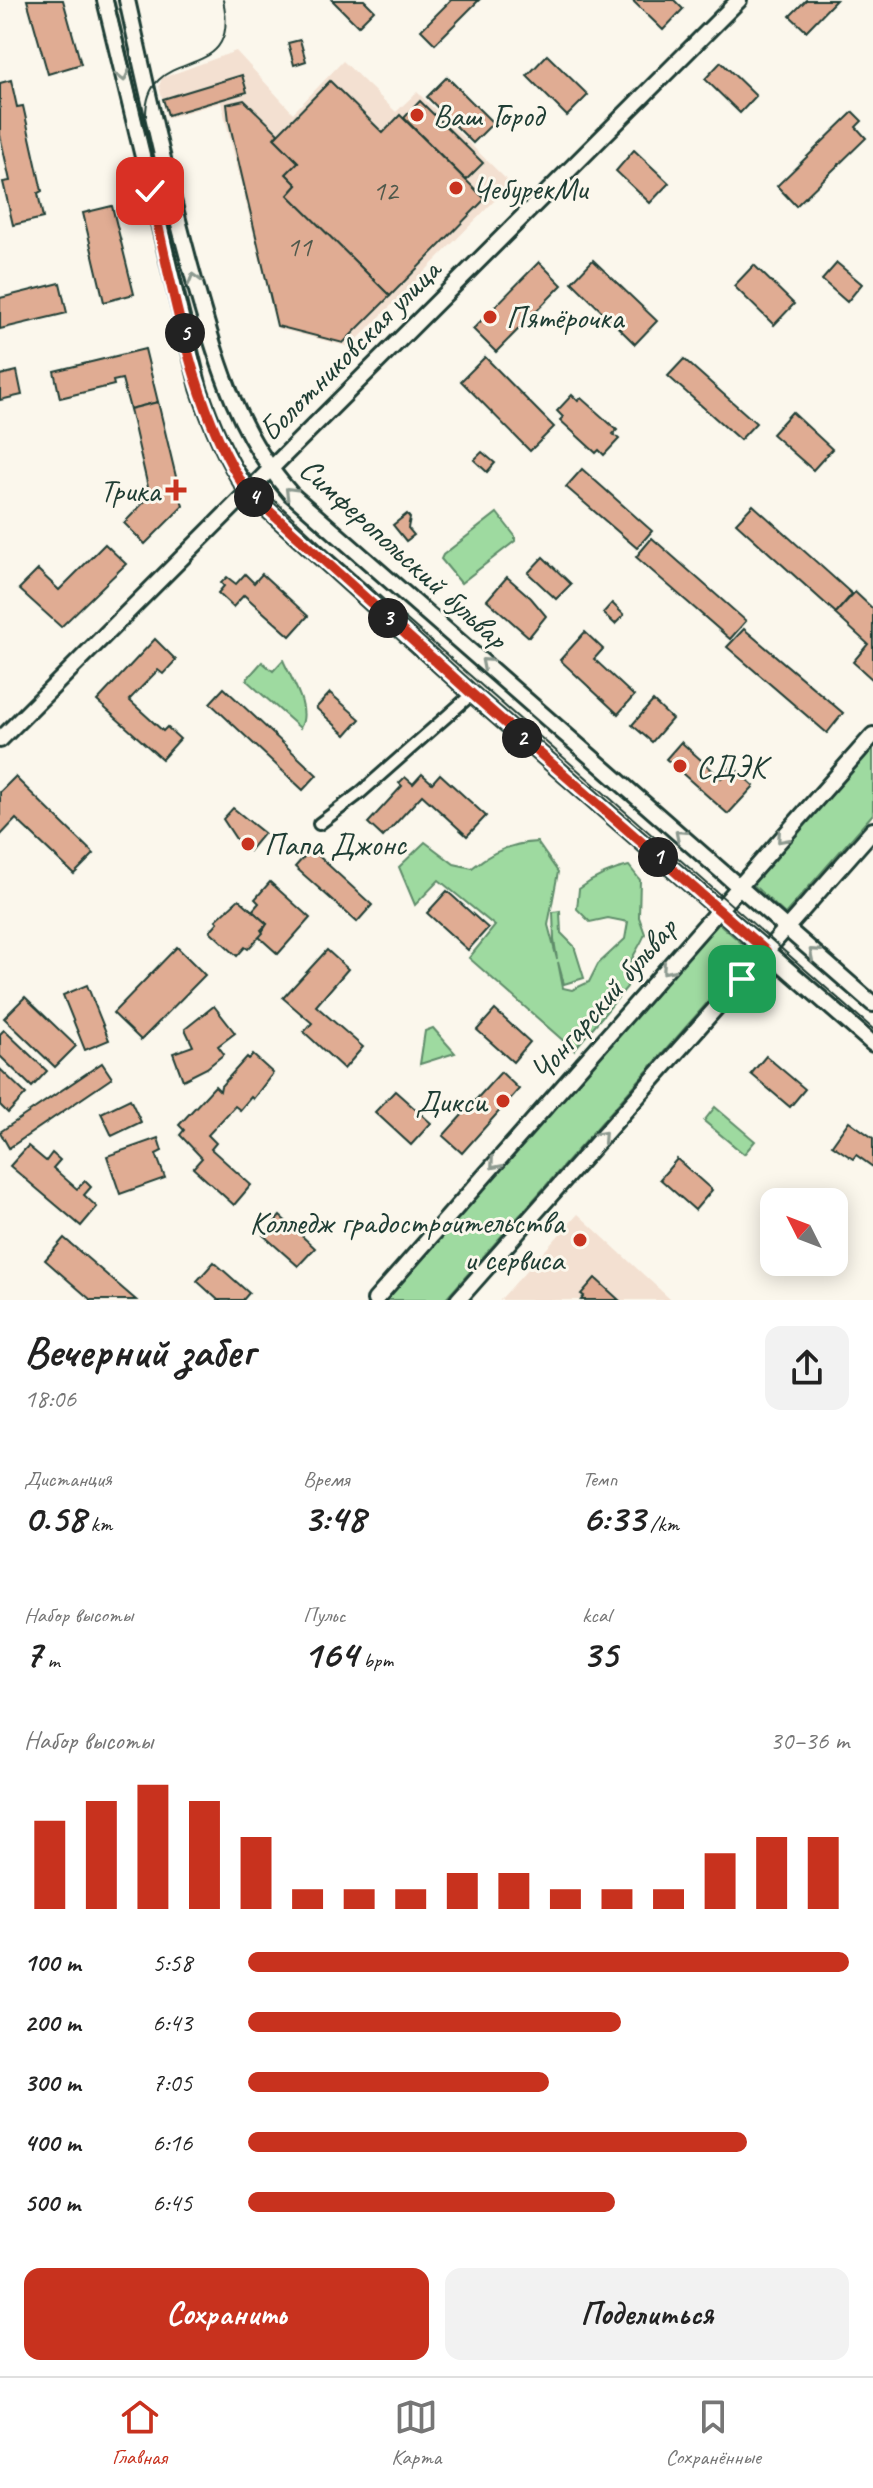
<!DOCTYPE html>
<html lang="ru">
<meta charset="utf-8">
<style>
:root{--surface:#fff;--page:#f2f2f2;--text:#222;--muted:#767676;--line:#e0e0e0;--accent:#c8321e}
body{margin:0;font-family:Caveat,sans-serif;background:var(--page);color:var(--text);height:100vh;display:flex;flex-direction:column;font-size:30px;white-space:nowrap}
*{box-sizing:border-box;margin:0}
p{font-size:26px;color:var(--muted)}
.icon{flex:none;width:44px;height:44px;fill:none;stroke:currentColor;stroke-width:2;stroke-linecap:round;stroke-linejoin:round}
.map{position:relative;height:1300px;overflow:hidden}
.drawer{display:flex;flex-direction:column;background:var(--surface);flex:1}
.drawer>*{flex:none}
.needle{width:52px;rotate:312deg}
.controls{position:absolute;left:760px;top:1188px;display:grid;gap:16px}
.controls a{display:grid;place-items:center;width:88px;height:88px;border-radius:16px;background:var(--surface);box-shadow:0 4px 20px #0003;font-size:40px}
.pin{position:absolute;display:grid;place-items:center;width:68px;height:68px;color:#fff;margin:-34px;border-radius:16px;box-shadow:0 4px 12px #0006}
.km{position:absolute;width:40px;height:40px;margin:-20px;border-radius:50%;background:#222;color:#fff;font-size:22px;line-height:40px;text-align:center}
.round{display:grid;place-items:center;flex:none;width:84px;height:84px;border-radius:16px;background:var(--page)}
.head{display:flex;align-items:center;justify-content:space-between;height:136px;padding:0 24px}
h1{font-size:44px;font-weight:700;line-height:60px}
.metrics{display:grid;grid-template-columns:repeat(3,1fr);gap:12px;height:136px;padding:8px 24px}
.metrics div{display:grid;align-content:center}
.metrics b{font-size:40px;font-weight:700}
.metrics small{font-size:22px;font-weight:400}
.metrics p{font-size:22px}
.chart{height:224px;padding:16px 24px}
.chart p{display:flex;justify-content:space-between}
.chart svg{width:100%;height:144px;margin-top:8px;stroke:var(--accent);stroke-width:6}
.action{display:flex;gap:16px;margin-top:auto;padding:16px 24px}
.action a{flex:1;height:92px;border-radius:16px;background:var(--accent);color:#fff;font-size:32px;font-weight:700;line-height:92px;text-align:center}
.action a+a{background:var(--page);color:var(--text)}
ul{padding:0 24px;list-style:none;font-size:26px}
li{display:grid;grid-template-columns:128px 96px 1fr;align-items:center;height:60px}
li i{height:20px;border-radius:10px;background:var(--accent)}
.tabs{display:flex;justify-content:space-around;align-items:center;height:112px;border-top:2px solid var(--line);background:var(--surface);font-size:22px;color:var(--muted)}
.tabs a{display:grid;justify-items:center;gap:4px}
.tabs .on{color:var(--accent)}
.map>svg:first-child{display:block}
.built{fill:#f3e0d1}
.green{fill:#9edaa0;stroke:#5e8c6a;stroke-width:2}
.building{fill:#e0ac93;stroke:#1f3d34;stroke-width:2}
.lines{fill:none;stroke-linecap:round;stroke-linejoin:round}
.street-casing{stroke:#1f3d34;stroke-width:16}
.secondary-casing{stroke:#1f3d34;stroke-width:20}
.street{stroke:#fbf7ec;stroke-width:10}
.secondary{stroke:#fbf7ec;stroke-width:14}
.tram{stroke:#1f3d34;stroke-width:2}
.oneway{stroke:#8d9a90}
.route-casing{stroke:#fff;stroke-width:16}
.route{stroke:#c8321e;stroke-width:10}
.poi-dot{fill:#c8321e;stroke:#fbf7ec;stroke-width:3}
.labels{text-anchor:middle;stroke-width:6;stroke-linejoin:round;paint-order:stroke}
.number-label{font-size:28px;fill:#4f594c}
.poi-label{font-size:32px;fill:#1f3d34;stroke:#fbf7ec;text-anchor:start}
.street-label{font-size:32px;fill:#1f3d34;stroke:#fbf7ec}
</style>
<div class="map">
<svg width="873" height="1300" viewBox="0 0 873 1300">
<rect width="100%" height="100%" fill="#fbf7ec"/>
<filter id="ink" filterUnits="userSpaceOnUse"><feTurbulence type="fractalNoise" baseFrequency=".0125" numOctaves="2"/><feDisplacementMap in="SourceGraphic" scale="16" xChannelSelector="R" yChannelSelector="G"/><feConvolveMatrix kernelMatrix="1 2 1 2 8 2 1 2 1" color-interpolation-filters="sRGB"/></filter>
<g filter="url(#ink)">
<!-- built -->
<g class="built">
<path d="M236 51 293 113 343 61 396 112 417 92 511 184 350 347 277 328 221 102 167 118 159 86 162 78Z"/>
<path d="M578 1214 671 1300H500Z"/>
</g>
<!-- green -->
<g class="green">
<path d="M497 513 515 536V541L461 583 441 559 443 555Z"/>
<path d="M283 660C291 679 312 709 300 728L246 680 262 662 273 671Z"/>
<path d="M873 744V814L785 914 750 882Z"/>
<path d="M425 842 454 864 472 868C490 853 513 843 537 842L558 872 548 925 557 959 554 940 553 912 560 911 561 933 574 946 584 978 564 984 558 962 563 988 572 990 589 982 598 964 625 939 628 922 608 918 590 922 577 909 579 889C595 877 609 870 629 866L640 880 639 917 645 934C638 952 622 966 627 987L574 1050 469 958 495 926 439 880 415 905 399 867Z"/>
<path d="M716 921 752 952 445 1300H382Z"/>
<path d="M433 1028 455 1053 420 1064 425 1031Z"/>
<path d="M715 1107 755 1141 744 1154 704 1121Z"/>
</g>
<!-- building -->
<g class="building">
<path d="M27 0H63L81 64 48 74Z"/>
<path d="M332 0H364L374 10 358 26Z"/>
<path d="M451 0H479L435 44 421 30Z"/>
<path d="M632 0H674L683 9 663 30Z"/>
<path d="M806 0H836L806 31 790 16Z"/>
<path d="M300 40 306 61 294 65 288 43Z"/>
<path d="M547 55 588 95 567 116 527 76Z"/>
<path d="M721 62 756 96 740 113 705 79Z"/>
<path d="M242 75 247 92 168 115 163 99Z"/>
<path d="M447 77 493 123 473 143 427 97Z"/>
<path d="M11 80 17 107 23 106 42 191 38 193 43 218 13 225 3 182 10 181 0 135V83Z"/>
<path d="M330 81 383 133 400 115 485 199 390 296 288 195 297 185 286 174 298 162 274 138Z"/>
<path d="M244 100 278 133 274 138 298 162 286 174 297 185 288 195 390 296 343 343 277 326 229 121 227 104Z"/>
<path d="M420 101 483 163 466 180 404 118Z"/>
<path d="M853 112 862 121 856 127 866 138 796 206 777 186Z"/>
<path d="M634 150 669 183 650 203 616 171Z"/>
<path d="M112 206 134 294 104 302 83 213Z"/>
<path d="M593 260 657 321 635 344 572 282Z"/>
<path d="M539 262 562 285 496 352 473 329Z"/>
<path d="M837 263 862 284 847 302 822 280Z"/>
<path d="M754 265 794 304 774 325 734 286Z"/>
<path d="M60 283 67 313 0 329V298Z"/>
<path d="M145 349 158 402 130 409 122 379 113 381 114 385 60 398 54 371Z"/>
<path d="M485 357 554 427 530 451 461 381Z"/>
<path d="M684 359 756 423 740 440 668 376Z"/>
<path d="M17 371 22 395 0 400V375Z"/>
<path d="M572 395 578 401 581 398 617 430 613 434 619 439 604 455 599 450 596 453 560 420 563 417 557 411Z"/>
<path d="M158 402 183 506 145 544 124 523 150 496 130 409Z"/>
<path d="M792 412 832 449 813 470 772 434Z"/>
<path d="M482 452 495 463 487 472 474 460Z"/>
<path d="M582 469 652 531 637 548 566 487Z"/>
<path d="M753 505 852 594 836 613 736 523Z"/>
<path d="M407 514 410 518 408 528 414 535 406 541 393 525Z"/>
<path d="M652 538 746 621 730 639 636 557Z"/>
<path d="M105 544 126 564 61 627 19 589 38 570 59 590Z"/>
<path d="M543 557 571 584 556 599 528 573Z"/>
<path d="M245 574 254 583 262 574 308 616 290 636 244 595 233 607 218 593 224 586 221 583 227 577 236 584Z"/>
<path d="M507 577 531 598 546 616 529 637 487 600Z"/>
<path d="M855 592 873 609V680L853 662 868 644 835 614Z"/>
<path d="M612 603 624 615 615 624 603 613Z"/>
<path d="M744 629 843 713 827 733 727 647Z"/>
<path d="M585 632 603 649 594 659 634 696 618 714 560 660Z"/>
<path d="M155 639 176 660 163 674 158 670 129 700 163 731 167 727 180 739 162 759 97 701Z"/>
<path d="M224 688 317 775 303 790 210 703Z"/>
<path d="M330 693 360 719 346 735 316 708Z"/>
<path d="M653 701 672 719 652 742 632 725Z"/>
<path d="M681 742 721 778 732 766 754 786 728 814 666 759Z"/>
<path d="M422 774 432 783 440 774 486 816 467 836 422 795 383 837 368 823 402 786 399 783 405 777 413 784Z"/>
<path d="M15 777 94 854 74 874 16 819 0 836V792Z"/>
<path d="M233 808 264 833 249 851 238 842 223 819Z"/>
<path d="M311 849 372 905 357 922 295 867Z"/>
<path d="M270 882 310 918 278 954 259 937 267 924 252 911 259 903 255 899Z"/>
<path d="M447 891 488 928 468 950 427 913Z"/>
<path d="M239 899 267 924 261 930 263 933 248 949 245 947 237 956 210 931 218 922 216 920Z"/>
<path d="M177 947 205 975 141 1040 113 1013Z"/>
<path d="M327 950 348 969 316 1006 363 1047 344 1069 304 1032 312 1023 283 998Z"/>
<path d="M87 985 109 1040 85 1050 63 995Z"/>
<path d="M25 997 76 1046 55 1067 4 1018Z"/>
<path d="M214 1006 235 1033 218 1046 224 1054 207 1068 183 1080 173 1053 193 1046 185 1029Z"/>
<path d="M495 1010 530 1042 513 1062 477 1030Z"/>
<path d="M4 1030 47 1071 32 1087 0 1056V1034Z"/>
<path d="M253 1055 273 1073 253 1099 251 1097 240 1110 235 1106 208 1135 216 1143 211 1149 251 1185 234 1205 193 1168 202 1158 180 1135 184 1130 179 1125 215 1086 220 1091 221 1086 247 1057 249 1059Z"/>
<path d="M766 1056 805 1089 790 1107 751 1074Z"/>
<path d="M102 1063 112 1078 9 1148 0 1132Z"/>
<path d="M0 1069 26 1094 8 1113 0 1105Z"/>
<path d="M501 1072 519 1089 462 1153 443 1136Z"/>
<path d="M395 1091 431 1123 411 1145 375 1112Z"/>
<path d="M130 1099 141 1122 112 1136 101 1113Z"/>
<path d="M849 1121 873 1138V1167L856 1155 853 1159 832 1145Z"/>
<path d="M158 1138 162 1151 156 1154 165 1178 120 1194 107 1156Z"/>
<path d="M28 1146 46 1161 52 1153 60 1160 53 1168 77 1189 85 1181 91 1187 84 1195 97 1207 81 1226 10 1166Z"/>
<path d="M677 1159 712 1190 695 1210 660 1179Z"/>
<path d="M280 1216 315 1248 298 1266 263 1235Z"/>
<path d="M64 1238 136 1300H91L45 1260Z"/>
<path d="M214 1262 249 1293 243 1300H218L197 1281Z"/>
<path d="M595 1278 619 1300H581L584 1296 581 1294Z"/>
</g>
<g class="lines">
<defs>
<path id="street" d="M319 824 360 793 472 694"/>
<g id="secondary">
<path d="M105 0 199 388C211 424 226 458 247 491L472 694 873 1044"/>
<path d="M127 0C148 94 168 187 194 280 217 359 235 431 291 494L873 1004"/>
<path d="M0 740 739 0"/>
<path d="M375 1300 873 735"/>
<path d="M458 1300 873 830"/>
</g>
</defs>
<!-- street casing -->
<use href="#street" class="street-casing"/>
<!-- secondary casing -->
<use href="#secondary" class="secondary-casing"/>
<!-- street -->
<use href="#street" class="street"/>
<!-- secondary -->
<use href="#secondary" class="secondary"/>
<!-- tram -->
<g class="tram">
<path d="M113 0 204 379 218 418 237 458 255 482 334 556 873 1029"/>
<path d="M146 116C145 40 243 89 223 0"/>
</g>
</g>
<!-- one-way arrows -->
<defs><path id="oneway-chevron" d="M-2-3.5L2.5 0L-2 3.5" fill="none" stroke-width="1.6" stroke-linecap="round" stroke-linejoin="round" transform="scale(2)"/></defs>
<g class="oneway">
<use href="#oneway-chevron" transform="translate(123 76) rotate(77)"/>
<use href="#oneway-chevron" transform="translate(194 279) rotate(-106)"/>
<use href="#oneway-chevron" transform="translate(290 492) rotate(-135)"/>
<use href="#oneway-chevron" transform="translate(486 663) rotate(-139)"/>
<use href="#oneway-chevron" transform="translate(680 835) rotate(-139)"/>
<use href="#oneway-chevron" transform="translate(782 838) rotate(131)"/>
<use href="#oneway-chevron" transform="translate(814 953) rotate(-139)"/>
<use href="#oneway-chevron" transform="translate(667 969) rotate(131)"/>
<use href="#oneway-chevron" transform="translate(602 1136) rotate(-48)"/>
<use href="#oneway-chevron" transform="translate(495 1164) rotate(131)"/>
</g>
</g>
<g class="lines" filter="url(#ink)">
<defs>
<path id="route" d="M150 191C174 290 190 405 247 491L472 694 766 951 742 979"/>
</defs>
<!-- route casing -->
<use href="#route" class="route-casing"/>
<!-- route -->
<use href="#route" class="route"/>
</g>
<!-- markers -->
<g class="poi-dot">
<circle cx="417" cy="115" r="8"/>
<circle cx="456" cy="188" r="8"/>
<circle cx="490" cy="317" r="8"/>
<path d="M172 478h8v8h8v8h-8v8h-8v-8h-8v-8h8z"/>
<circle cx="680" cy="766" r="8"/>
<circle cx="248" cy="844" r="8"/>
<circle cx="503" cy="1101" r="8"/>
<circle cx="580" cy="1240" r="8"/>
</g>
<g class="labels">
<!-- number labels -->
<g class="number-label">
<text x="385" y="200">12</text>
<text x="299" y="256">11</text>
</g>
<!-- poi labels -->
<g class="poi-label">
<text x="433" y="126">Ваш Город</text>
<text x="472" y="199">ЧебурекМи</text>
<text x="506" y="328">Пятёрочка</text>
<text x="160" y="501" text-anchor="end">Трика</text>
<text x="696" y="777">СДЭК</text>
<text x="264" y="855">Папа Джонс</text>
<text x="487" y="1112" text-anchor="end">Дикси</text>
<text x="564" y="1233" text-anchor="end">Колледж градостроительства<tspan x="564" dy="37">и сервиса</tspan></text>
</g>
<!-- street labels -->
<g class="street-label">
<text transform="translate(349 350) rotate(-45)" y="11">Болотниковская улица</text>
<text transform="translate(404 553) rotate(42)" y="11">Симферопольский бульвар</text>
<text transform="translate(603 999) rotate(-49)" y="11">Чонгарский бульвар</text>
</g>
</g>
</svg>
<div class="controls">
<a><svg class="needle" viewBox="-14 -14 28 28"><path d="M0-13l5 13h-10z" fill="#e53935"/><path d="M0 13l5-13h-10z" fill="#767676"/></svg></a>
</div>
<div class="pin" style="left:742px;top:979px;background:#1e9e55"><svg class="icon" aria-label="arrive" viewBox="0 0 24 24"><path d="M6 21V4h12l-3 4 3 4H6"/></svg></div>
<div class="pin" style="left:150px;top:191px;background:#d93025"><svg class="icon" aria-label="check" viewBox="0 0 24 24"><path d="M5 12l5 5 9-10"/></svg></div>
<b class="km" style="left:658px;top:857px">1</b>
<b class="km" style="left:522px;top:738px">2</b>
<b class="km" style="left:388px;top:618px">3</b>
<b class="km" style="left:254px;top:497px">4</b>
<b class="km" style="left:185px;top:333px">5</b>
</div>
<section class="drawer">
<div class="head"><div><h1>Вечерний забег</h1><p>18:06</p></div><a class="round"><svg class="icon" aria-label="share" viewBox="0 0 24 24"><path d="M12 15V3M7 8l5-5 5 5M5 13v7h14v-7"/></svg></a></div>
<div class="metrics">
<div><p>Дистанция</p><b>0.58<small> km</small></b></div>
<div><p>Время</p><b>3:48</b></div>
<div><p>Темп</p><b>6:33<small> /km</small></b></div>
</div>
<div class="metrics">
<div><p>Набор высоты</p><b>7<small> m</small></b></div>
<div><p>Пульс</p><b>164<small> bpm</small></b></div>
<div><p>kcal</p><b>35</b></div>
</div>
<div class="chart"><p><span>Набор высоты</span>30–36 m</p>
<svg viewBox="0 0 160 44" preserveAspectRatio="none"><path d="M5 44V17M15 44V11M25 44V6M35 44V11M45 44V22M55 44V38M65 44V38M75 44V38M85 44V33M95 44V33M105 44V38M115 44V38M125 44V38M135 44V27M145 44V22M155 44V22"/></svg>
</div>
<ul>
<li><b>100 m</b>5:58<i style="width:100%"></i></li>
<li><b>200 m</b>6:43<i style="width:62%"></i></li>
<li><b>300 m</b>7:05<i style="width:50%"></i></li>
<li><b>400 m</b>6:16<i style="width:83%"></i></li>
<li><b>500 m</b>6:45<i style="width:61%"></i></li>
</ul>
<div class="action"><a>Сохранить</a><a>Поделиться</a></div>
</section>
<nav class="tabs">
<a class="on"><svg class="icon" aria-label="home" viewBox="0 0 24 24"><path d="M3 11l9-7 9 7M6 9v11h12V9"/></svg>Главная</a>
<a><svg class="icon" aria-label="map" viewBox="0 0 24 24"><path d="M3 6l6-2 6 2 6-2v14l-6 2-6-2-6 2zM9 4v14M15 6v14"/></svg>Карта</a>
<a><svg class="icon" aria-label="saved" viewBox="0 0 24 24"><path d="M7 4h10v16l-5-4-5 4z"/></svg>Сохранённые</a>
</nav>
